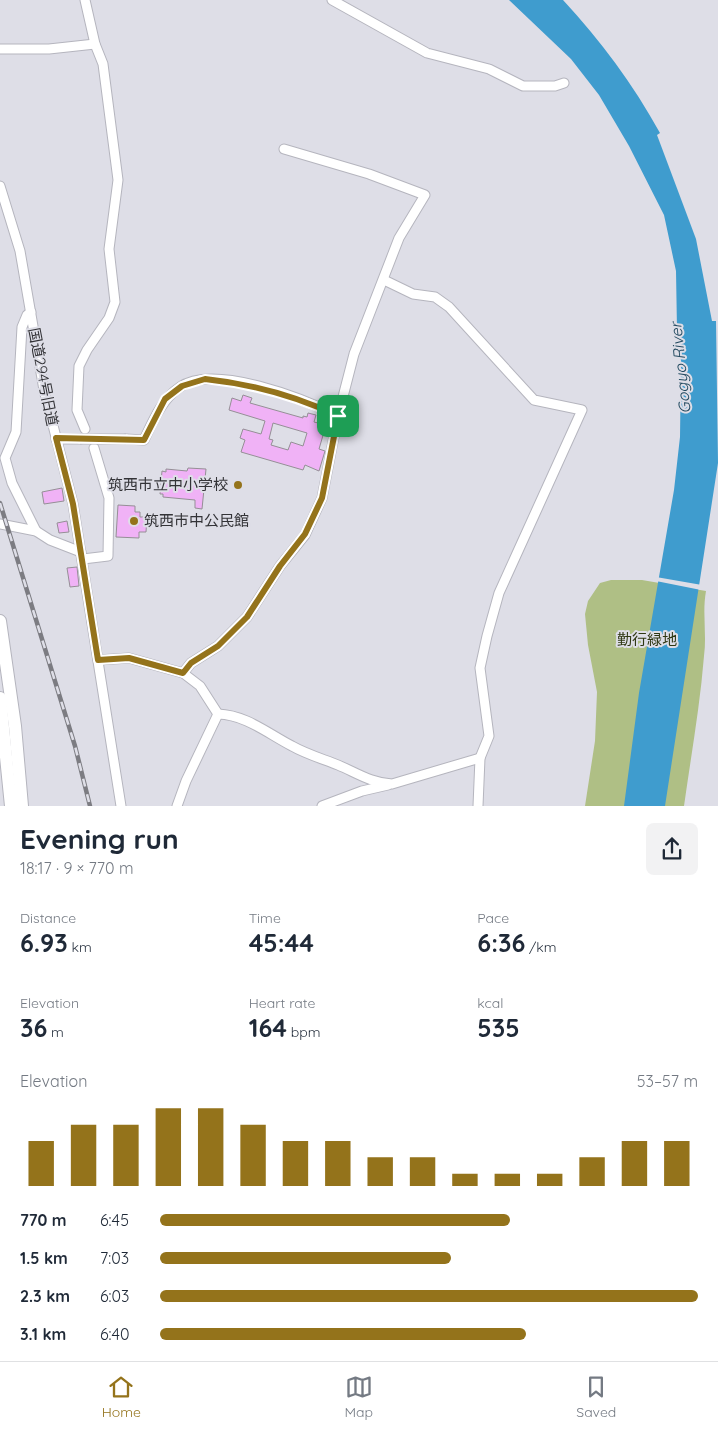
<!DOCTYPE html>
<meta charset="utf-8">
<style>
:root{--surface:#fff;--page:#f2f2f3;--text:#1f2937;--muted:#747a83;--line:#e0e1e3;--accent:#94731b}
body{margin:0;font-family:Quicksand,"Noto Sans JP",sans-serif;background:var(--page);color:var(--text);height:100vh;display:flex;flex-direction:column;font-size:19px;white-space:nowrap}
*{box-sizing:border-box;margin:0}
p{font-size:16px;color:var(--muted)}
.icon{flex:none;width:28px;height:28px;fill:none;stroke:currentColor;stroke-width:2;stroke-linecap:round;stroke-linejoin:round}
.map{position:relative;height:806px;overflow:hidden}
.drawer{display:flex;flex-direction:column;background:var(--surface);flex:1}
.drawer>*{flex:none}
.pin{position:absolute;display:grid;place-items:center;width:42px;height:42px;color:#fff;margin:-21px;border-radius:10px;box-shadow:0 2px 8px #0006}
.round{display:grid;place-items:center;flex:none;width:52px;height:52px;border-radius:8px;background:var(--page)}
.overview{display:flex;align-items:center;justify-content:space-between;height:85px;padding:0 20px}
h1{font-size:28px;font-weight:700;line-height:38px}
.metrics{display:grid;grid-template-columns:repeat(3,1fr);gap:8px;height:85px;padding:5px 20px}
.metrics div{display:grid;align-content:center}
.metrics b{font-size:25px;font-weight:700}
.metrics small{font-size:14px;font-weight:400}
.metrics p{font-size:14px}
.chart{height:140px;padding:10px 20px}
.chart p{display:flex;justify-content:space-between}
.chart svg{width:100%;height:90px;margin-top:5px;stroke:var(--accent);stroke-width:6}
ul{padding:0 20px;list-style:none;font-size:16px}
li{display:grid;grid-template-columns:80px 60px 1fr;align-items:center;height:38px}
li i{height:12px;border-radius:6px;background:var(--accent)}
.tab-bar{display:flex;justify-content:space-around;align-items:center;height:70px;border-top:1px solid var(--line);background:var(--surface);font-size:14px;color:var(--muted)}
.tab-bar a{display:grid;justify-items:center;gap:2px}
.tab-bar .active{color:var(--accent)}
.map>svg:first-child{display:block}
.green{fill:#afbf85}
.water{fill:#3f9cce}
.pier{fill:#dedee7}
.building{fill:#f0b2f6;stroke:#958f96;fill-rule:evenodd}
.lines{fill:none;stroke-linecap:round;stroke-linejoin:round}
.minor-casing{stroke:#b5b5be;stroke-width:11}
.highway-casing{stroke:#b5b5be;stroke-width:14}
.minor{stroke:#fff;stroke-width:9}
.highway{stroke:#fff;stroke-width:12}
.rail-casing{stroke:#7c7c82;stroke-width:4.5}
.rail{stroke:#dedee7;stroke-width:2.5;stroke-dasharray:8;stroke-linecap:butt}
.minor-bridge-casing{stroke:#b5b5be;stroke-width:11;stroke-linecap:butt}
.minor-bridge{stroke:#fff;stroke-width:9}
.route-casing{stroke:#fff;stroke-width:10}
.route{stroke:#94731b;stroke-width:6}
.poi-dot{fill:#94731b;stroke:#dedee7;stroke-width:2}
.labels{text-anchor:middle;stroke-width:4;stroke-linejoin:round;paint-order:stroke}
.street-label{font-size:15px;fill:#333337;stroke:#dedee7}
.poi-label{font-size:15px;fill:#333337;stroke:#dedee7;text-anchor:end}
.park-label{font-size:15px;fill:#2e3712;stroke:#dedee7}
.water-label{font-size:16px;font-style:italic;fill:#234a60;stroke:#dedee7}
</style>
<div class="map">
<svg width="718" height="806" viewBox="0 0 718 806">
<rect width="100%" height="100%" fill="#dedee7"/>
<!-- green -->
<path class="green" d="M611 580H642L706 591C702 613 707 634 704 656 700 706 691 756 684 806H585L595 741 597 692 588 645 585 614 588 601 600 583Z"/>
<!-- water -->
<path class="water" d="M509 0H563C601 41 633 84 660 133L657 135 696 239 712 321H716L718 463 665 806H624L639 693 674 490 680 437 681 361 677 330 676 271 664 215 629 146 599 95 571 59Z"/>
<!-- pier -->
<path class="pier" d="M656 577 702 585 701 590 656 581Z"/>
<!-- building -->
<g class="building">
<path d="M243 395 252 398 250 403 303 418V416L307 417 308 413 316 415 314 422 326 425 319 449 325 451 319 471 305 465 303 470 241 452 245 440 240 438 243 429 261 434 265 421 229 410 232 398 241 401ZM273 423 307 433 303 446 291 442 288 450 271 445 273 440 269 439Z"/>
<path d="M188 468 206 469 202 509 195 508V500L163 497V494H160L162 471 166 472V469L187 471Z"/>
<path d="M62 488 64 501 44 504 42 492Z"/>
<path d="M118 505 135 506V512H140V517H147L146 532H139V538L116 537Z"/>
<path d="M67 521 69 532 59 533 57 523Z"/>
<path d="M77 567 79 586 70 587 67 568Z"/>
</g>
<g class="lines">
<defs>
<g id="minor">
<path d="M332 0 427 53 489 69 523 86H555L564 83"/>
<path d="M0 49H49L95 44"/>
<path d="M0 186 20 251 44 390 73 504 121 806"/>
<path d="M384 280 413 294 435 297 449 307 534 400 582 410 499 593 487 636 480 668 489 736 480 758 478 806"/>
<path d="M31 312 27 315 22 327 16 432 5 458 12 483 36 531"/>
<path d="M85 429 77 410 79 366 87 350 109 318 115 302 109 249 118 180 103 64 95 44 85 0"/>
<path d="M56 439H80"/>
<path d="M126 439 144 440C153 421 162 399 180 387 214 363 304 399 338 416"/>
<path d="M0 524 36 531 50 540 81 552"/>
<path d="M83 559 108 556 109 498 94 448"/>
<path d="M98 660 129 658 183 673 200 686 218 714"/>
<path d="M183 673 191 663 218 646 247 617 280 566 305 535 322 498 338 416 354 354 399 238 425 195 369 174 284 149"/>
<path d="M218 714C246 715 267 733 292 746 306 754 323 759 338 765 357 773 371 783 392 784L480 758"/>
<path d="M177 806 186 781 218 714"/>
<path d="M322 806 362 791 388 785"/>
</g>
<g id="highway">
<path d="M0 621 15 726 22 806"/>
<path d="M0 698 11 806"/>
</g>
</defs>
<!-- minor casing -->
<use href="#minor" class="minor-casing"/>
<!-- highway casing -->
<use href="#highway" class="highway-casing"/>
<!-- minor -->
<use href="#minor" class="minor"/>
<!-- highway -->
<use href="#highway" class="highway"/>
<defs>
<path id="rail" d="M0 503 75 746 90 806"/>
</defs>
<!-- rail casing -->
<use href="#rail" class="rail-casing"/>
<!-- rail -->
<use href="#rail" class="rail"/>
<defs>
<path id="minor-bridge" d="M80 439H126"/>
</defs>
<!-- minor-bridge casing -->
<use href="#minor-bridge" class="minor-bridge-casing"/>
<!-- minor-bridge -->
<use href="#minor-bridge" class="minor-bridge"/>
</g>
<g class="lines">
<defs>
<path id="route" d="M205 379C252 384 294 395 338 416L322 498 305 534 280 566 247 617 218 646 191 663 183 673 129 658 98 660 73 504 56 438 144 440 165 399 182 386Z"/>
</defs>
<!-- route casing -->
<use href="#route" class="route-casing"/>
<!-- route -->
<use href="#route" class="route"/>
</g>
<!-- markers -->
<g class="poi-dot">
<circle cx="238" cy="485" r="5"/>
<circle cx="134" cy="521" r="5"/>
</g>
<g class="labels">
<!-- street labels -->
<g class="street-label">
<text transform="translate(43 377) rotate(79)" y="5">国道294号旧道</text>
</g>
<!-- poi labels -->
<g class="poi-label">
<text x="228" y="490">筑西市立中小学校</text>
<text x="144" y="526" text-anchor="start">筑西市中公民館</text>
</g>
<!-- park labels -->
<g class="park-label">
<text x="647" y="645">勤行緑地</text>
</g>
<!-- water labels -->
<g class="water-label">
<text transform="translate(680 368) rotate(-96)" y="6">Gogyo River</text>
</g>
</g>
</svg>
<div class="pin" style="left:338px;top:416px;background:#1e9e55"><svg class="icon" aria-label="arrive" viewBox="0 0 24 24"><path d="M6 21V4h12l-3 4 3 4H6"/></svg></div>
</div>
<section class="drawer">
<div class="overview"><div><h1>Evening run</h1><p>18:17 · 9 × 770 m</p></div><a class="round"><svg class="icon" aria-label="share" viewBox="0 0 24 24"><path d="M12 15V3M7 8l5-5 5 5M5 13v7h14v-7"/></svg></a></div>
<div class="metrics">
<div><p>Distance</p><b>6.93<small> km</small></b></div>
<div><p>Time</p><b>45:44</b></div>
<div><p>Pace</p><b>6:36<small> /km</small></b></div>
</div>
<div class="metrics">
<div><p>Elevation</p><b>36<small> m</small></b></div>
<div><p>Heart rate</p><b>164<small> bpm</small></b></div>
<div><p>kcal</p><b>535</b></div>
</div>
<div class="chart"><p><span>Elevation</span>53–57 m</p>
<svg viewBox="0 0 160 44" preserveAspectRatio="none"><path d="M5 44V22M15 44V14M25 44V14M35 44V6M45 44V6M55 44V14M65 44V22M75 44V22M85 44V30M95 44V30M105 44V38M115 44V38M125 44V38M135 44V30M145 44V22M155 44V22"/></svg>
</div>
<ul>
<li><b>770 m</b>6:45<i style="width:65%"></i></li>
<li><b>1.5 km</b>7:03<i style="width:54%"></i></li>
<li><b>2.3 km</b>6:03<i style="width:100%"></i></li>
<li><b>3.1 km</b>6:40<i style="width:68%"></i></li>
</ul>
</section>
<nav class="tab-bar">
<a class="active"><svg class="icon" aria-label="home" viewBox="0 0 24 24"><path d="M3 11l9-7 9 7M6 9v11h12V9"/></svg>Home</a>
<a><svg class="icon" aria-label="map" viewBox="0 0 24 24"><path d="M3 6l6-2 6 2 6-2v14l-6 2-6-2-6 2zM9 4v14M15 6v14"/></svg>Map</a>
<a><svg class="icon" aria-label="saved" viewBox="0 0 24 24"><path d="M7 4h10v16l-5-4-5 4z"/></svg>Saved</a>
</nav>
